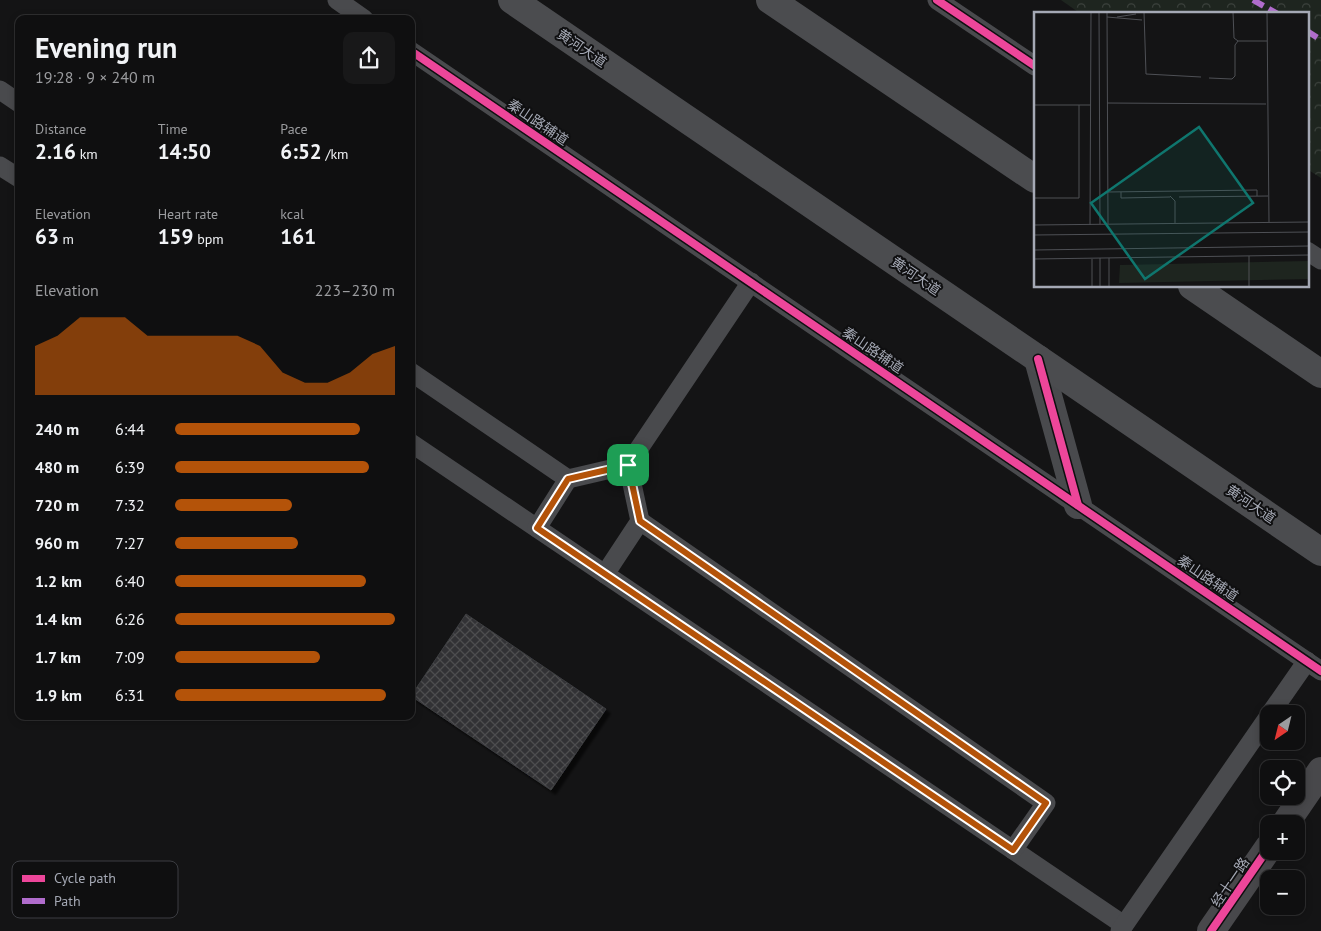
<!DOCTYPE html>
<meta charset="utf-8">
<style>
:root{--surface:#0f0f10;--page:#181819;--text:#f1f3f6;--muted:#9b9c9f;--line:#2f2f30;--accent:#b45309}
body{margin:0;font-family:"PT Sans","Noto Sans SC",sans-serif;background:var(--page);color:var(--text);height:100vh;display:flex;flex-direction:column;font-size:19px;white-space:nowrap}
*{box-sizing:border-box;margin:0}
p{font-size:16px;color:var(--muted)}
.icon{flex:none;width:28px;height:28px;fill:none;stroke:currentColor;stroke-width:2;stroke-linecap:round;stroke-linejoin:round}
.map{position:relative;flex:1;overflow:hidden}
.drawer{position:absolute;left:15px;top:15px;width:400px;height:705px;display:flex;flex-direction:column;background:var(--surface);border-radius:10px;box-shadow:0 2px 8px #0003,0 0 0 1px var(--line)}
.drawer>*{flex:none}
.needle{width:32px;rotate:215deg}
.controls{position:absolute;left:1260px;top:705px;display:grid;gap:10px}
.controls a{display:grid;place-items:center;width:45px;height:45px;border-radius:10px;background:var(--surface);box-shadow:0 2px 8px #0003,0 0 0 1px var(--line);font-size:25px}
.pin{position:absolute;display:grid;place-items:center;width:42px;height:42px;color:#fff;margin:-21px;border-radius:10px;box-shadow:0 2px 8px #0006}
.round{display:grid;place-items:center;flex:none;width:52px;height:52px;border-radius:10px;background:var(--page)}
.headline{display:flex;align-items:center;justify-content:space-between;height:85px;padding:0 20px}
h1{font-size:28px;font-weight:600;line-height:38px}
.stats{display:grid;grid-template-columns:repeat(3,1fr);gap:8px;height:85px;padding:5px 20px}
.stats div{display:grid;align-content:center}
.stats b{font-size:21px;font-weight:600}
.stats small{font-size:14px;font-weight:400}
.stats p{font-size:14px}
.chart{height:140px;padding:10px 20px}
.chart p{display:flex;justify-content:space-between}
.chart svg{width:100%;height:90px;margin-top:5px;fill:var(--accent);opacity:.7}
ul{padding:0 20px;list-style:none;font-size:16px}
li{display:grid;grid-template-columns:80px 60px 1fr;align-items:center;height:38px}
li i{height:12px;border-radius:6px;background:var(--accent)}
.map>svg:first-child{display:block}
.park{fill:url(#park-crowns)}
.building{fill:url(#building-cross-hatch);stroke:#3d3e41;filter:url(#shadow)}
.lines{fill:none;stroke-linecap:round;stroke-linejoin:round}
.lane{stroke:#494a4d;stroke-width:19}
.street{stroke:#494a4d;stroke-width:28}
.secondary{stroke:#48484b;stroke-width:28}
.primary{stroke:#4b4c4f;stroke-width:28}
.quiet{stroke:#b06ccc;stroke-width:6;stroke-dasharray:12 6;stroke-linecap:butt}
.cycleway-casing{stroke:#0f0f10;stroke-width:11}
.cycleway{stroke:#ed469a;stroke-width:8}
.route-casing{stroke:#fff;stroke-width:10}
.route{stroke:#b45309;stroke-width:6}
.labels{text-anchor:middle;stroke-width:4;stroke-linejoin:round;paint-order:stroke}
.street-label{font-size:14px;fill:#a5a9b5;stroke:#0f0f10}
.inset-road{fill:none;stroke:#4e5055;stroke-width:1}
.view{fill:#0f766e;fill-opacity:0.15;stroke:#0f766e;stroke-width:2.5}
.inset-edge{fill:none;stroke:#a5a9b5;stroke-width:2.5}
.key{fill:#0f0f10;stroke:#3c3d42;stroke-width:1}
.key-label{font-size:14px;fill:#a5a9b5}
</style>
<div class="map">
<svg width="1321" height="931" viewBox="0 0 1321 931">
<defs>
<pattern id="park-crowns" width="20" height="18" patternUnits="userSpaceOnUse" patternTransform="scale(1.25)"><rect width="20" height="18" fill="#1e251f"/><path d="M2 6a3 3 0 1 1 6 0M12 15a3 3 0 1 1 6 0" fill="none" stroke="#3c423d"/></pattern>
<pattern id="building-cross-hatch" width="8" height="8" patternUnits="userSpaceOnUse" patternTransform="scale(1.25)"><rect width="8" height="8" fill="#323234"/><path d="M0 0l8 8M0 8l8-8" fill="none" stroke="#4d4d4f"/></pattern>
<filter id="shadow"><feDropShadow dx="4.5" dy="4.5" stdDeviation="1" flood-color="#0009"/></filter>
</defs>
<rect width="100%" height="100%" fill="#141415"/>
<!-- park -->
<path class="park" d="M1061 0H1321V178L1307 169V14H1081Z"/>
<!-- building -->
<path class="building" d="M466 614 606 709 551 790 411 696Z"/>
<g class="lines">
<!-- lane -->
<g class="lane">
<path d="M337 0 364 19"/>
<path d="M937 0 1035 66"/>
<path d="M411 51 1321 671"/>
<path d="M0 90 19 103"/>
<path d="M0 166 19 178"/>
<path d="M1307 251 1321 260"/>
<path d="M411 372 568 479"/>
<path d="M411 443 1124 925"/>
<path d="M640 521 1046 803 1013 850"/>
<path d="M537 528 568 479 628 465 751 282"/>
<path d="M605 574 640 521 628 465"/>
<path d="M1270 714 1307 661"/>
<path d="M1120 931 1269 716"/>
</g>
<!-- street -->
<path class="street" d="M1038 359 1078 505"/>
<!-- secondary -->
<g class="secondary">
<path d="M1285 824 1321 771"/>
<path d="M1211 931 1269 847"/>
</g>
<!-- primary -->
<g class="primary">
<path d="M512 0 1321 552"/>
<path d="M770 0 1035 179"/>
<path d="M1192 286 1321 374"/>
</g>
<!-- quiet -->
<g class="quiet">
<path d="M1253 0 1278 14"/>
<path d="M1307 31 1321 40"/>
</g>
<defs>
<g id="cycleway">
<path d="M937 0 1035 66"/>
<path d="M411 51 1321 671"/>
<path d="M1038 359 1078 505"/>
<path d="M1211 931 1269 847"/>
</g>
</defs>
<!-- cycleway casing -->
<use href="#cycleway" class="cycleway-casing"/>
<!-- cycleway -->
<use href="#cycleway" class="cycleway"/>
</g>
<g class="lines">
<defs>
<path id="route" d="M628 465 640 521 1046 803 1013 850 537 528 568 479Z"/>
</defs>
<!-- route casing -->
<use href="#route" class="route-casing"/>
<!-- route -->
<use href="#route" class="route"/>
</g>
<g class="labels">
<!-- street labels -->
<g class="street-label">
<text transform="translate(582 48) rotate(34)" y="5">黄河大道</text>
<text transform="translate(538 122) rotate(34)" y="5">秦山路辅道</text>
<text transform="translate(916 276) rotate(34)" y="5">黄河大道</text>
<text transform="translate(873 350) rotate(34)" y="5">秦山路辅道</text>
<text transform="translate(1251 504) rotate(34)" y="5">黄河大道</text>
<text transform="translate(1208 578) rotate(34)" y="5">秦山路辅道</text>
<text transform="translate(1230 882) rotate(-56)" y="5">经十一路</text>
</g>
</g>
<!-- overview -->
<g transform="translate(1034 12)">
<rect width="275" height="275" fill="#141415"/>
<path d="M275 249V267L85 271 86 253Z" fill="#1e251f"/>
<path class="inset-road" d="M65 0 66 212M73 0 74 212M110 0 112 62 167 65M199 0 200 26 204 29H233M233 0 235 210M73 5 108 8M83 5 102 2M175 66 198 67 201 64V33L204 29M73 91 232 92M0 93H57M74 180 223 178V184M87 180V186L136 185M136 184 141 189V211M145 185 234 184M0 186H45V93M0 213 275 210M56 213 57 0M0 223 275 220M0 238 275 234M215 244V275M66 246V275M0 247 275 243M58 247V275M75 275V246"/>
<path class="view" d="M165 115 219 191 111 267 57 191Z"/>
<rect width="275" height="275" class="inset-edge"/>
</g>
<!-- legend -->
<rect x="12" y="861" width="166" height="57" rx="8" class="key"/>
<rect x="22" y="875" width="23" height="7" fill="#ed469a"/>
<rect x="22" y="898" width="23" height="6" fill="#b06ccc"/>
<g class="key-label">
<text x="54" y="883">Cycle path</text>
<text x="54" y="906">Path</text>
</g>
</svg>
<div class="controls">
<a><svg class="needle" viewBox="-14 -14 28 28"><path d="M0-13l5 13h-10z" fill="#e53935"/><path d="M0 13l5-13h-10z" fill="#9b9c9f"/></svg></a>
<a><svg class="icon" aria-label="locate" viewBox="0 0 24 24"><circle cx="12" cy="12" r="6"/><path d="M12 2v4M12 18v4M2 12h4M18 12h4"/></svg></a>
<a>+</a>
<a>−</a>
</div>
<div class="pin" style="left:628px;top:465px;background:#1e9e55"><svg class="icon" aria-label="arrive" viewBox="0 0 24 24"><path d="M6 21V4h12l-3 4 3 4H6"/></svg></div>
<section class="drawer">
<div class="headline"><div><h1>Evening run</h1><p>19:28 · 9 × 240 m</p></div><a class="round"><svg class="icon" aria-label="share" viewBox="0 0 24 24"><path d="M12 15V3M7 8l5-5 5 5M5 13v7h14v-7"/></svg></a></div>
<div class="stats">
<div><p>Distance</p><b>2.16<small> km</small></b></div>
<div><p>Time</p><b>14:50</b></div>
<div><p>Pace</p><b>6:52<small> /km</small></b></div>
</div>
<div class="stats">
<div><p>Elevation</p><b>63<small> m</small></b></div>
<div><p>Heart rate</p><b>159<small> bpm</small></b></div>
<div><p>kcal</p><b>161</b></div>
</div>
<div class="chart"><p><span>Elevation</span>223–230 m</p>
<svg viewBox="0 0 160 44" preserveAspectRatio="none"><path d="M0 44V20L10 15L20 6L30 6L40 6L50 15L60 15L70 15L80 15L90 15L100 20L110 33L120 38L130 38L140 33L150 24L160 20V44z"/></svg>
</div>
<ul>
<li><b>240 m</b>6:44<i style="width:84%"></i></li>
<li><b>480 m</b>6:39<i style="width:88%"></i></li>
<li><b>720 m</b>7:32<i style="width:53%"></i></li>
<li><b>960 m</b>7:27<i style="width:56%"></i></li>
<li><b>1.2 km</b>6:40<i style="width:87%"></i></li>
<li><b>1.4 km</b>6:26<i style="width:100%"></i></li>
<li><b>1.7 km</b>7:09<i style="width:66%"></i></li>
<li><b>1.9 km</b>6:31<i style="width:96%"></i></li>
</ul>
</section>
</div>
